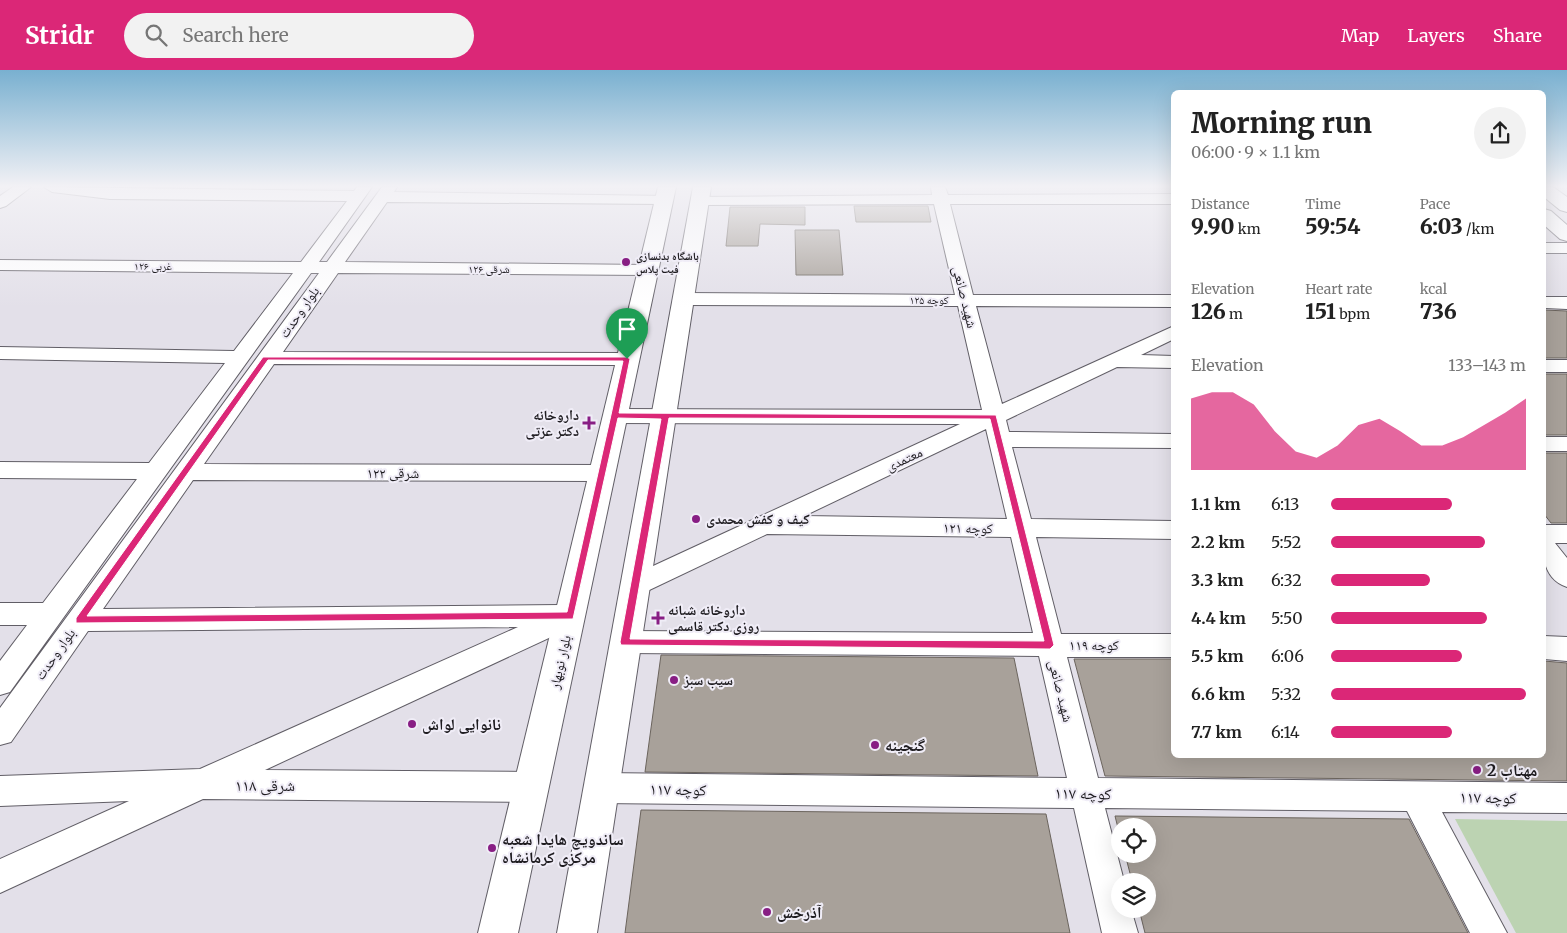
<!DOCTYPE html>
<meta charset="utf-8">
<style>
:root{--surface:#fff;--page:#f2f2f2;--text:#222;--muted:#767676;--accent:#db2777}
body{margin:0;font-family:Merriweather,"Noto Naskh Arabic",serif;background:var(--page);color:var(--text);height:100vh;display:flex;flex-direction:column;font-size:19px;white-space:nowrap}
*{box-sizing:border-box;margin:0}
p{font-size:16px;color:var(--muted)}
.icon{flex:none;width:28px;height:28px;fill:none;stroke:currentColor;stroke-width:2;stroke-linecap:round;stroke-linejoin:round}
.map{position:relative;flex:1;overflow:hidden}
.sheet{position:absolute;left:1171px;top:20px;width:375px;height:668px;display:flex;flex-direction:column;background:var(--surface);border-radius:8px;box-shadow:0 5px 20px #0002}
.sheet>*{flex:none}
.fabs{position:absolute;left:1111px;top:748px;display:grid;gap:10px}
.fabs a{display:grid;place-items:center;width:45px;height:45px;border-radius:50%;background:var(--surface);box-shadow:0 5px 20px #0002;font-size:25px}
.pin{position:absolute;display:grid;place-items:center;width:42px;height:42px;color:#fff;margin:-51px -21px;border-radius:50% 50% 50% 0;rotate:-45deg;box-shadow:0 0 5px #0007}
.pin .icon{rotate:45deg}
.round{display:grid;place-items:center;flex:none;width:52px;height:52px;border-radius:26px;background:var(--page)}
.summary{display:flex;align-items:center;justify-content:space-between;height:85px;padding:0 20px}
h1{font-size:28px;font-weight:800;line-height:38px}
.stats{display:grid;grid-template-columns:repeat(3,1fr);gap:8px;height:85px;padding:5px 20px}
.stats div{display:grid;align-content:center}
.stats b{font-size:21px;font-weight:800}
.stats small{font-size:14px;font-weight:400}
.stats p{font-size:14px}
.chart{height:140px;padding:10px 20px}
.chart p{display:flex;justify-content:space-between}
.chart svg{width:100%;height:90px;margin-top:5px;fill:var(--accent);opacity:.7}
ul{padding:0 20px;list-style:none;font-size:16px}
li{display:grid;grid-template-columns:80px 60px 1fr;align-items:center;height:38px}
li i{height:12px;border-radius:6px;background:var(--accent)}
header{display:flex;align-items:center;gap:30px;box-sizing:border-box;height:70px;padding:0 25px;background:var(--accent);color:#fff}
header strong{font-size:24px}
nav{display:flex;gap:28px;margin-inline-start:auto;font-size:18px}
.search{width:350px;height:45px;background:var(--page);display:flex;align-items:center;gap:12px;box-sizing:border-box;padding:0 18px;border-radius:28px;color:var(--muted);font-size:19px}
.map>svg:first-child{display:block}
.green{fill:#bcd3b2}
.building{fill:#a8a19a;stroke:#6b645d}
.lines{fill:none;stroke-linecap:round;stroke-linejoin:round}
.minor-casing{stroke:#615e66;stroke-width:2}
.major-casing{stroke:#615e66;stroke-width:2}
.minor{fill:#fff;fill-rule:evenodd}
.major{fill:#fff;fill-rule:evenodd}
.route{fill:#db2777;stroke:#fff;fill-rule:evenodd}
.poi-dot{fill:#881e84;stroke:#f0edf7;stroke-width:2}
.labels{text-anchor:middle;stroke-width:4;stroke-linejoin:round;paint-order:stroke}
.far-poi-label{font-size:11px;font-weight:bold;fill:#1e1c20;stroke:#f0edf7;text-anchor:start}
.far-street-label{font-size:11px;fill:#1e1c20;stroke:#f0edf7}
.street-label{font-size:14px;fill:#1e1c20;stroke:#f0edf7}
.poi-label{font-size:14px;font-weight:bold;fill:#1e1c20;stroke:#f0edf7;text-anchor:start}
.near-poi-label{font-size:16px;font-weight:bold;fill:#1e1c20;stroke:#f0edf7;text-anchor:start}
.near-street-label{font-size:16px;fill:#1e1c20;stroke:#f0edf7}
</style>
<header>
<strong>Stridr</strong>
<div class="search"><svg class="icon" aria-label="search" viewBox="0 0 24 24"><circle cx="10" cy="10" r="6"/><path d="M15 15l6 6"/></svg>Search here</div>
<nav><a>Map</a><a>Layers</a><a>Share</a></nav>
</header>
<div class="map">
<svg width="1567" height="863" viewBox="0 0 1567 863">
<rect width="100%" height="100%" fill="#e3e0e9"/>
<!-- green -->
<path class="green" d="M1455 749 1567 751V863H1516Z"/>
<!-- building -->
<g class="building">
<path d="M854 136H928L931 152H856Z"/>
<path d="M730 137H805V155L760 154 758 176H726Z"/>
<path d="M795 160H839L843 205H796Z"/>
<path d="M1544 240 1567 241V288H1544Z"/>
<rect x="1544" y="304" width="23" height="61"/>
<path d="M1544 383H1567V453H1551L1544 444Z"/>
<path d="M661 585 1014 588 1038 706 645 702Z"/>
<path d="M1074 589H1174V685H1544V591L1567 593V711L1105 706Z"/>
<path d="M641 740 1046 744 1070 863H625Z"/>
<path d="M1115 746 1409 749 1468 863H1145L1139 839H1148V811H1132L1125 784H1148V756H1120V766Z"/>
</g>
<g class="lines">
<defs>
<g id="minor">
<path d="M13 117H31L6 136 0 138V126Z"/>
<path d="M44 117 354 121 357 117H372L319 192H327L382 117H397L394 122 670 126 672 129 670 132 664 134 387 132 345 192 648 195 654 196 657 200 654 204 648 205 338 203 283 282 627 283 634 285 637 289 634 293 627 295 274 294 204 394 602 395 610 397 613 403 610 409 602 411 193 410 103 539 561 535 579 538 583 546 579 554 265 700 531 702 542 707 547 717 542 727 531 732 203 729 0 823V789L129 731 0 736V706L200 699 518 557 88 561 11 672 0 675V638L319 203H311L10 622 0 625V591L27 555H0V533H43L137 409 0 408V392L149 393 225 293 0 289V277L234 281 293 203 0 200V190L301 192 347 131 110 129 52 122Z"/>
<path d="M931 117H945L948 125 1174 124V134H950L973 225H1174V237L976 236 1002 334 1174 256V269L1141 285 1174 286V298L1117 297 1006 350 1009 362 1174 364V378L1012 377 1031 449 1174 451V469L1036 467 1061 564H1174V587H1067L1098 708 1567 713V743L1442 742 1507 863H1470L1407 741 1105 738 1124 811H1120V839H1131L1138 863H1102L1074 738 600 733 589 728 584 718 589 708 600 703 1067 708 1039 586 625 583 615 580 611 572 615 564 625 561 1033 563 1011 467 767 464 643 523 634 526 625 523 621 516 625 509 960 354 615 353 607 351 604 346 607 341 615 339 982 340 958 236 685 235 678 233 676 229 678 225 685 223 955 225 934 134 700 135 694 133 692 130 694 127 932 125ZM986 359 1007 449 804 446Z"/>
<rect x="1544" y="173" width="23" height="10"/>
<path d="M1544 227H1567V239L1544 238Z"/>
<rect x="1544" y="290" width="23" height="12"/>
<rect x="1544" y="367" width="23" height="14"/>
<path d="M1544 455H1567V473H1555L1567 488V517C1540 508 1542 478 1544 455Z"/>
<path d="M1544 566 1567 567V591L1544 589Z"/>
</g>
<g id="major">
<path d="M658 117H676L518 863H478Z"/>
<path d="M693 117H711L597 863H557Z"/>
<path d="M1544 117H1553L1567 127V142L1560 140 1544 127Z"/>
<path d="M1544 139 1551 141 1567 155V171L1560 169 1544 155Z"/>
</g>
</defs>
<!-- minor casing -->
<use href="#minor" class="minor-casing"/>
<!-- major casing -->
<use href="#major" class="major-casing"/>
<!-- minor -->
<use href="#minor" class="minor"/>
<!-- major -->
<use href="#major" class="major"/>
</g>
<!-- sky -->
<linearGradient id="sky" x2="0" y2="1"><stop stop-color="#79b0d0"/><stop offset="0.49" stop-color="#f2f1f5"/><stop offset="1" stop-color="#f2f1f5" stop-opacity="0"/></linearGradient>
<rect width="1567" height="237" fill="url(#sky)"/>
<!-- route -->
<path class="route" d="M263 287H627L630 289 619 343 996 345 1054 575 1050 579 621 575 620 572 661 349 618 348 573 549 76 553V548ZM268 290 623 291 567 542 87 546ZM669 348 990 349 1044 571 630 569Z"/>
<!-- markers -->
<g class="poi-dot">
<circle cx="626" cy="192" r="5"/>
<path d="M586.5 345.5h5v5h5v5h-5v5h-5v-5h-5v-5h5z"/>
<circle cx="696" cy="449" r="5"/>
<path d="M655.5 540.5h5v5h5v5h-5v5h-5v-5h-5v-5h5z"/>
<circle cx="674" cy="610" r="5"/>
<circle cx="412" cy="654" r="5"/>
<circle cx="875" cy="675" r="5"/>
<circle cx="1477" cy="700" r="5"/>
<circle cx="492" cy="778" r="5"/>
<circle cx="767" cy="842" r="5"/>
</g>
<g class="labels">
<!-- far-poi labels -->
<g class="far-poi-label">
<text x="636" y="190">باشگاه بدنسازی<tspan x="636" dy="13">فیت پلاس</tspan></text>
</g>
<!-- far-street labels -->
<g class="far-street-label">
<text x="153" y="200">۱۲۶ غربی</text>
<text x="489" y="203">۱۲۶ شرقی</text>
<text x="929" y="234">کوچه ۱۲۵</text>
</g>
<!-- street labels -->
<g class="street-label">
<text transform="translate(965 227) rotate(76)" y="5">شهید صانعی</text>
<text transform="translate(299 242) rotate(-55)" y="5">بلوار وحدت</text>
<text transform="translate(904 389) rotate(-25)" y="5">معتمدی</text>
<text x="393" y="408">۱۲۲ شرقی</text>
<text transform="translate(968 458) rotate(1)" y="5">کوچه ۱۲۱</text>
<text x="1094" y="580">کوچه ۱۱۹</text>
<text transform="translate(55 584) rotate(-55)" y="5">بلوار وحدت</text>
<text transform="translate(560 592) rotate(-77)" y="5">بلوار نوبهار</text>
<text transform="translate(1061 621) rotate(76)" y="5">شهید صانعی</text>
</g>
<!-- poi labels -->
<g class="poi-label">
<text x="579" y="350" text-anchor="end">داروخانه<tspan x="579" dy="16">دکتر عزتی</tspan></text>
<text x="706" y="454">کیف و کفش محمدی</text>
<text x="668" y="545">داروخانه شبانه<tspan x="668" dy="16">روزی دکتر قاسمی</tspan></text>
<text x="684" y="615">سیب سبز</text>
</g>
<!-- near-poi labels -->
<g class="near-poi-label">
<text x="422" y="660">نانوایی لواش</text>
<text x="885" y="681">گنجینه</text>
<text x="1487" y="706">مهتاب 2</text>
<text x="502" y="775">ساندویچ هایدا شعبه<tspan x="502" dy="18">مرکزی کرمانشاه</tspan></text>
<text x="777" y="848">آذرخش</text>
</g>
<!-- near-street labels -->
<g class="near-street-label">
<text x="265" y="721">۱۱۸ شرقی</text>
<text transform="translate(678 719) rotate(1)" y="6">کوچه ۱۱۷</text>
<text transform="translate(1083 723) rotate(1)" y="6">کوچه ۱۱۷</text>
<text transform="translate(1488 727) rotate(1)" y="6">کوچه ۱۱۷</text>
</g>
</g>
</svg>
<div class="fabs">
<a><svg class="icon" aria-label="locate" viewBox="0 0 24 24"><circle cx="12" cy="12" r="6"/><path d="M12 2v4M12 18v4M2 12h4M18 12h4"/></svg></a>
<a><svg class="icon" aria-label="layers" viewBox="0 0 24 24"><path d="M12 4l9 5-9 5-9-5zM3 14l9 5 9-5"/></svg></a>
</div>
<div class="pin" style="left:627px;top:289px;background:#1e9e55"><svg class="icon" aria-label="arrive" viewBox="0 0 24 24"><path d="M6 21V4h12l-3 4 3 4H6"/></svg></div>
<section class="sheet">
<div class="summary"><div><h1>Morning run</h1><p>06:00 · 9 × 1.1 km</p></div><a class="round"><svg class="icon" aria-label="share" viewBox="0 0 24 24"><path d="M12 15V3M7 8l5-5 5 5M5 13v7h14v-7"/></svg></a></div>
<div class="stats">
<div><p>Distance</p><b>9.90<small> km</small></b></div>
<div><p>Time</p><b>59:54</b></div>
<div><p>Pace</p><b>6:03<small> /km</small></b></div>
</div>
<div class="stats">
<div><p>Elevation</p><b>126<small> m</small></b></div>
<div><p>Heart rate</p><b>151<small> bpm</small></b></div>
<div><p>kcal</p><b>736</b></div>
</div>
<div class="chart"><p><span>Elevation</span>133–143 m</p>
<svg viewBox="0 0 160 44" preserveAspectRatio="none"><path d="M0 44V9L10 6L20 6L30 12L40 25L50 35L60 38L70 32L80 22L90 19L100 25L110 32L120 32L130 28L140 22L150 16L160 9V44z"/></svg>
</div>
<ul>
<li><b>1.1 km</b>6:13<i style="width:62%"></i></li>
<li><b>2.2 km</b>5:52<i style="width:79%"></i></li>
<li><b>3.3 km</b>6:32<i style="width:51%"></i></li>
<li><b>4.4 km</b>5:50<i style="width:80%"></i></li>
<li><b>5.5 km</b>6:06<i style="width:67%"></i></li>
<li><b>6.6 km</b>5:32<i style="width:100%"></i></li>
<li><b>7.7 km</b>6:14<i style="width:62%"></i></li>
</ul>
</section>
</div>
